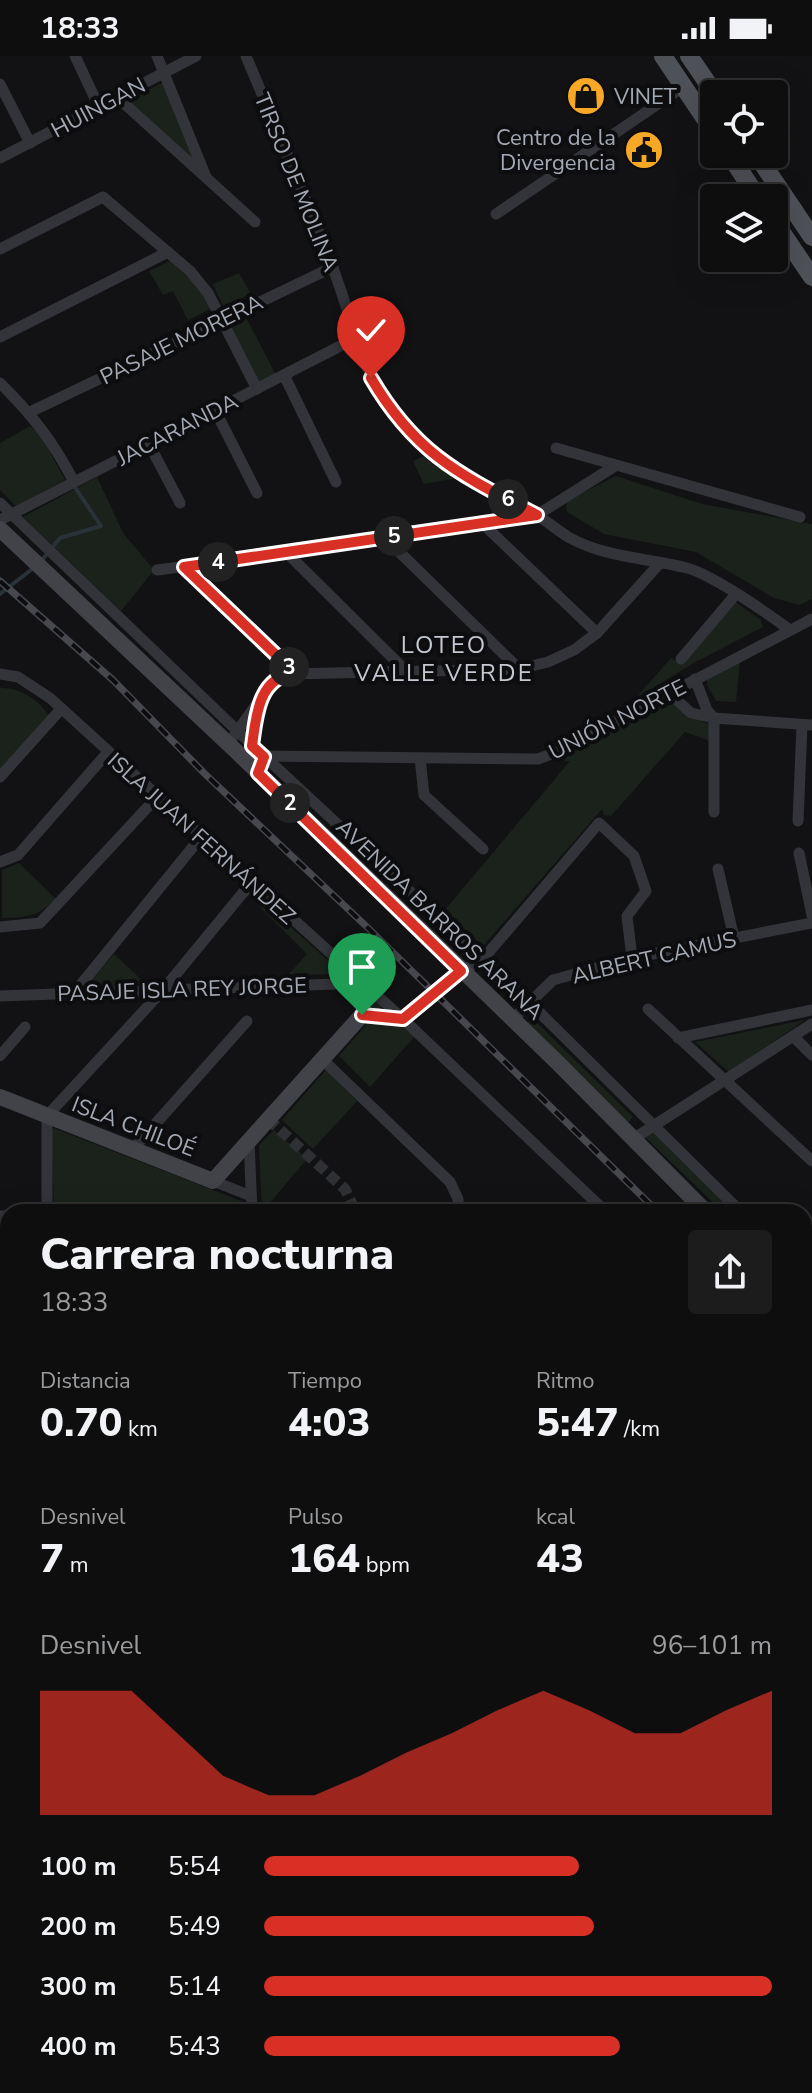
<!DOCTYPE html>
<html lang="es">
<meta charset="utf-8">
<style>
:root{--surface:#0e0e0f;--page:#1c1c1d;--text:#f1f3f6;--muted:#9b9c9e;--line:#2e2e2f;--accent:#d93025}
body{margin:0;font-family:"Nunito Sans",sans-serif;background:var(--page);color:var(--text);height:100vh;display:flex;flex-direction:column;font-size:30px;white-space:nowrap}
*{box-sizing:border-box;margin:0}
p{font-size:26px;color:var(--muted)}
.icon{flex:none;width:44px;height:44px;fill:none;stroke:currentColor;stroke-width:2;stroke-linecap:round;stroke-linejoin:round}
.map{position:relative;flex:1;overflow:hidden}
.side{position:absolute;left:0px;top:1148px;width:812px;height:890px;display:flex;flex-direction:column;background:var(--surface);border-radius:24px 24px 0 0;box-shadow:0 8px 32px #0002,0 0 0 2px var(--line)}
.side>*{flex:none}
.buttons{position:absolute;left:700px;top:24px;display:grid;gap:16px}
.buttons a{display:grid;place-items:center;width:88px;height:88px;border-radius:8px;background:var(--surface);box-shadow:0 8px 32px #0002,0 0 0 2px var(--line);font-size:40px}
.pin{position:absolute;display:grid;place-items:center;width:68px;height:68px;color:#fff;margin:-82px -34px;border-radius:50% 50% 50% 0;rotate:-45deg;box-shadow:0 0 8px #0007}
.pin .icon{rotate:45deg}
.km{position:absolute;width:40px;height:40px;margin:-20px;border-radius:50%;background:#222;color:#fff;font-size:22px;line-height:40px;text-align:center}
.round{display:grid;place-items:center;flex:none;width:84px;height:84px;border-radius:8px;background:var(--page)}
.summary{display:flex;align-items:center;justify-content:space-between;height:136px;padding:0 40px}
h1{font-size:44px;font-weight:800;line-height:60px}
.stats{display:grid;grid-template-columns:repeat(3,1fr);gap:12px;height:136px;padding:8px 40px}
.stats div{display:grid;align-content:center}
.stats b{font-size:40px;font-weight:800}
.stats small{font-size:22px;font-weight:400}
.stats p{font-size:22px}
.chart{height:224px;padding:16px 40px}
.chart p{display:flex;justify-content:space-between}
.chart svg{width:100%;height:144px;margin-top:8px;fill:var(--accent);opacity:.7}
ul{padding:0 40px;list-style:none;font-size:26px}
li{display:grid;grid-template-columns:128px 96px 1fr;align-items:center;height:60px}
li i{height:20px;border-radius:10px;background:var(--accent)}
.status{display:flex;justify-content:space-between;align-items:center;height:56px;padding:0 40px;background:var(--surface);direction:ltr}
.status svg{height:22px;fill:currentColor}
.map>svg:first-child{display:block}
.green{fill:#1a221b}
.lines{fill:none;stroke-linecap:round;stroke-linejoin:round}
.stream{stroke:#283238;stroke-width:4}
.street-tunnel{stroke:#2f3034;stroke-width:11;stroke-dasharray:11 5.5;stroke-linecap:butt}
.street{stroke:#333439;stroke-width:11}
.secondary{stroke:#414349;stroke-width:16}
.primary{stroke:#4f5158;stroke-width:18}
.rail-casing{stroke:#46484e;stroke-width:7}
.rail{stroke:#0d0d0f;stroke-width:4;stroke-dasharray:12;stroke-linecap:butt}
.route-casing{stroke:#fff;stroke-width:16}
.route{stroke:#d93025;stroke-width:10}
.labels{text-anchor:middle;stroke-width:8;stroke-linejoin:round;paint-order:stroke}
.poi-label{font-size:22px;fill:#a3a9b5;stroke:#0d0d0f;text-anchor:start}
.street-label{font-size:22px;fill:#a3a9b5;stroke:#0d0d0f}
.neighbourhood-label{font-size:24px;letter-spacing:2px;fill:#c4c8d1;stroke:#0d0d0f}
</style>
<div class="status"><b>18:33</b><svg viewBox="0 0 49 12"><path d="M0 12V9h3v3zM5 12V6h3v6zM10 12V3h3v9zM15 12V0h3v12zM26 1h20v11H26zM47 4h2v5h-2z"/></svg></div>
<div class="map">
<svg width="812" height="2037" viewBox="0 0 812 2037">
<rect width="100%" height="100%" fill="#121214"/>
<!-- green -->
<g class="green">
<path d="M163 26 193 101 191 102 127 45Z"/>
<path d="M170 205 201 233 210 253 188 264 173 235 163 239 149 215Z"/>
<path d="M239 217 251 238 223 250 213 228Z"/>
<path d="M247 263 276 319 260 328 229 270Z"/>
<path d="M30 370 41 380 65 424 16 450 0 434V387Z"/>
<path d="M428 398 462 421 424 428 413 405Z"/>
<path d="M616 420 702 448 812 468V543L800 549 774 542 696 496 604 478 567 456 566 448 570 443Z"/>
<path d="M97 421 123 477 154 514 121 555 23 461Z"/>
<path d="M735 546 761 564 763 571 690 609 634 644 671 602 678 607Z"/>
<path d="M740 604 736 646 716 645 707 629V623Z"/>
<path d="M0 632C20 631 39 644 49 660L0 714Z"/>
<path d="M667 643 689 661 712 669 710 685 685 676 611 760 604 759 602 753 483 890 444 855 570 705H565V696Z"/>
<path d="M19 807 56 843C36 861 28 861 2 862V814Z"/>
<path d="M251 834 262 845 343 918 288 919 307 898 248 839Z"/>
<path d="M114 898 147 929 90 932 87 929Z"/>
<path d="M337 930 363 932 381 950 379 955 367 958Z"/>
<path d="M532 962 633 1061 628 1067 526 968Z"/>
<path d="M805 964 729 1016 695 986Z"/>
<path d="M401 965 415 980 370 1031 339 1000 367 968Z"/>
<path d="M326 1014 357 1045 313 1093 282 1064Z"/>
<path d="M51 1071 246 1147 247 1156H148L139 1153 54 1156Z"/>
<path d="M274 1074 307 1103 262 1156 259 1089Z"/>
<path d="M653 1076 734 1156H723L646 1082Z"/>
<path d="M804 1375 812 1385V1514L808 1515 804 1497Z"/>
</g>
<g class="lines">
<!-- stream -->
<g class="stream">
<path d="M358 284 374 276"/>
<path d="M42 504 60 482 101 470 74 430 76 428"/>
<path d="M0 538 36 510"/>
</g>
<!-- street-tunnel -->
<path class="street-tunnel" d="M268 1063 345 1133 353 1150"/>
<!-- street -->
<g class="street">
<path d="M75 0 99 51"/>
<path d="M157 0 206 121"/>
<path d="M246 0C275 69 304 138 331 207 356 271 360 322 409 376 445 414 491 432 535 458 547 465 558 475 570 482 607 502 648 502 687 512 713 519 767 557 790 574"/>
<path d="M0 28 30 87"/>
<path d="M117 41 255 166"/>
<path d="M0 102 196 0"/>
<path d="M496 158 683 31"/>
<path d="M0 193 103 141 190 215 208 237 257 333"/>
<path d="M0 281 168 196"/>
<path d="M284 319 336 426"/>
<path d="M0 327C32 359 53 385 74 426"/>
<path d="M215 354 257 437"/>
<path d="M30 356 333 211"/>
<path d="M149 388 180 447"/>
<path d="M556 392 800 461"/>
<path d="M0 447 248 685 530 947 741 1156"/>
<path d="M0 464 354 283"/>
<path d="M481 466 597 577"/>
<path d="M385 482 519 613"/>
<path d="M287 497 408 617"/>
<path d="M184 511 295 617"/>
<path d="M157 514 287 497 537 459 615 410"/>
<path d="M681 603 736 538"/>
<path d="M0 618 18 621 50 642 403 963 606 1156"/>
<path d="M695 623 707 654 714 662"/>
<path d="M670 638 691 657 714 662 812 669"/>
<path d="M234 680 265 636 287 618 519 613 548 606 574 594 597 577 660 507"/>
<path d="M252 690 257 650"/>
<path d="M263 700 538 703 557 696 812 563"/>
<path d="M420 702 424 739 483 793"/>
<path d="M0 721 61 653"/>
<path d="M714 756V662"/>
<path d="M798 765 802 669"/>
<path d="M799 797 812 859"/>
<path d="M0 806 18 799 108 696"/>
<path d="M718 813 734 882"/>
<path d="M0 871 40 867 157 741"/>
<path d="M461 915 483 903 599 767 634 800 646 835 627 860 632 902"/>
<path d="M74 937 201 781"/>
<path d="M0 940 363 927"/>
<path d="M648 953 812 1105"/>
<path d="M512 964 553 924 632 902 812 867"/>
<path d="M793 980 812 999"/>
<path d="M678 982 812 954"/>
<path d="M0 1000 25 971"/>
<path d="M323 1004 450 1126 458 1143 459 1156"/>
<path d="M633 1083 812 968"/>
<path d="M249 1084 252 1156"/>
<path d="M133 1093 247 965"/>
<path d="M213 1125 251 1140"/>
<path d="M47 1156V1060L163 934 251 827"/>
<path d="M0 1160H8"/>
<path d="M0 1219H8"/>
<path d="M804 1226 812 1236"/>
<path d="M0 1308 8 1307"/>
<path d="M804 1369 812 1381"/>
<path d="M0 1431 8 1474"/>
<path d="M804 1515 812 1547"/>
<path d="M804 1597 812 1595"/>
<path d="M0 1655 8 1652"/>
<path d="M0 1677 8 1695"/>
</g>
<!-- secondary -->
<g class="secondary">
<path d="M0 473 236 695 558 1007 706 1156"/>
<path d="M0 1041 213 1125 362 959 403 963 461 915"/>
<path d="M804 1263 812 1273"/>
</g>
<!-- primary -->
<g class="primary">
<path d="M663 0 714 76"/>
<path d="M689 0 715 38"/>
<path d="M729 98 758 142"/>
<path d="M756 98 812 181"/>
<path d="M774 165 812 221"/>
</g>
<defs>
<g id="rail">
<path d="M0 525 113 624 205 718 367 871 658 1156"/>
<path d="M804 1317 812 1327"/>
</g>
</defs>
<!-- rail casing -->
<use href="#rail" class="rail-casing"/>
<!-- rail -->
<use href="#rail" class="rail"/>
</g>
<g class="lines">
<defs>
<path id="route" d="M362 959 403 963 461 915 258 717 264 701 252 690C256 661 258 621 295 617L184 511 537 459C461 419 416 399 371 322"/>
</defs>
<!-- route casing -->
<use href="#route" class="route-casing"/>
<!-- route -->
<use href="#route" class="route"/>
</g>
<!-- icons -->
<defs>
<symbol id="shop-disc" viewBox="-11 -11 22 22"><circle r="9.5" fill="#f7a827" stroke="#0d0d0f"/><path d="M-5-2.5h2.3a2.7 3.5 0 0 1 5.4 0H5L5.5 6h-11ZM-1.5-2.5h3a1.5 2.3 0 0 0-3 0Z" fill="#111"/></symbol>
<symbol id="civic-disc" viewBox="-11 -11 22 22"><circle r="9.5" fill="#f7a827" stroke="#0d0d0f"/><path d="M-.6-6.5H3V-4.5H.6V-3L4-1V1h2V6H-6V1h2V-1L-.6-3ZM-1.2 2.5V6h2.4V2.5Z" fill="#111"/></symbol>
</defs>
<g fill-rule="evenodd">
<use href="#shop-disc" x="564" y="18" width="44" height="44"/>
<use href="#civic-disc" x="622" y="72" width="44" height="44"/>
</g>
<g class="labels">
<!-- poi labels -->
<g class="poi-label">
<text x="614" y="48">VINET</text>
<text x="616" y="89" text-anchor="end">Centro de la<tspan x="616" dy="25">Divergencia</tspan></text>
</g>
<!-- street labels -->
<g class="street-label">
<text transform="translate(98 51) rotate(-28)" y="8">HUINGAN</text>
<text transform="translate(297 126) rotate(68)" y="8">TIRSO DE MOLINA</text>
<text transform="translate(181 283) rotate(-26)" y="8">PASAJE MORERA</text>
<text transform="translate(177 373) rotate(-27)" y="8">JACARANDA</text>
<text transform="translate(617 663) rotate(-27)" y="8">UNIÓN NORTE</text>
<text transform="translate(202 782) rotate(42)" y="8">ISLA JUAN FERNÁNDEZ</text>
<text transform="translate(440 863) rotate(44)" y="8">AVENIDA BARROS ARANA</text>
<text transform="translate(654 901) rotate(-13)" y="8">ALBERT CAMUS</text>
<text transform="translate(182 933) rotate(-2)" y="8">PASAJE ISLA REY JORGE</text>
<text transform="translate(134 1070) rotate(21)" y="8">ISLA CHILOÉ</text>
</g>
<!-- neighbourhood labels -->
<g class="neighbourhood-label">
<text x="444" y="597">LOTEO<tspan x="444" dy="28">VALLE VERDE</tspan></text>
</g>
</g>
</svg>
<div class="buttons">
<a><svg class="icon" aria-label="locate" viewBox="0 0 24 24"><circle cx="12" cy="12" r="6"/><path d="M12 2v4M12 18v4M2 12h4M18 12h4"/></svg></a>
<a><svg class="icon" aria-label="layers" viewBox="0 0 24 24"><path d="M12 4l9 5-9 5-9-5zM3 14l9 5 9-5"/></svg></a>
</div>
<div class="pin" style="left:362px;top:959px;background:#1e9e55"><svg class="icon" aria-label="arrive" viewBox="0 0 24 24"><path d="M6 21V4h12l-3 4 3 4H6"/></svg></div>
<div class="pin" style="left:371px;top:322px;background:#d93025"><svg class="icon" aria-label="check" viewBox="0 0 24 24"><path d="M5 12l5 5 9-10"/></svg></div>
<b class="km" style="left:290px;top:747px">2</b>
<b class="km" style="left:289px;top:611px">3</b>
<b class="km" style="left:218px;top:506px">4</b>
<b class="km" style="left:394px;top:480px">5</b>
<b class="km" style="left:508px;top:443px">6</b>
<section class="side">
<div class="summary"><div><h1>Carrera nocturna</h1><p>18:33</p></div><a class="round"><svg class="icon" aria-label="share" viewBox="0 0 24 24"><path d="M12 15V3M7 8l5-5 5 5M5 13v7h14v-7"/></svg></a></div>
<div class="stats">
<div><p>Distancia</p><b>0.70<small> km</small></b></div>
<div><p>Tiempo</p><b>4:03</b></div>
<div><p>Ritmo</p><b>5:47<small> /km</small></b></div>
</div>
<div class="stats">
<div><p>Desnivel</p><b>7<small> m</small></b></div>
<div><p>Pulso</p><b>164<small> bpm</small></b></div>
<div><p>kcal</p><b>43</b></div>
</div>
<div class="chart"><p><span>Desnivel</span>96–101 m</p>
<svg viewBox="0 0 160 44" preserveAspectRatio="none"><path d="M0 44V6L10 6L20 6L30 19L40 32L50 38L60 38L70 32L80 25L90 19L100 12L110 6L120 12L130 19L140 19L150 12L160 6V44z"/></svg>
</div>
<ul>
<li><b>100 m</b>5:54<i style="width:62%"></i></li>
<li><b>200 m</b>5:49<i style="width:65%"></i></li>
<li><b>300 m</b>5:14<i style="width:100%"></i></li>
<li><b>400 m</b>5:43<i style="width:70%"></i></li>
</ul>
</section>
</div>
